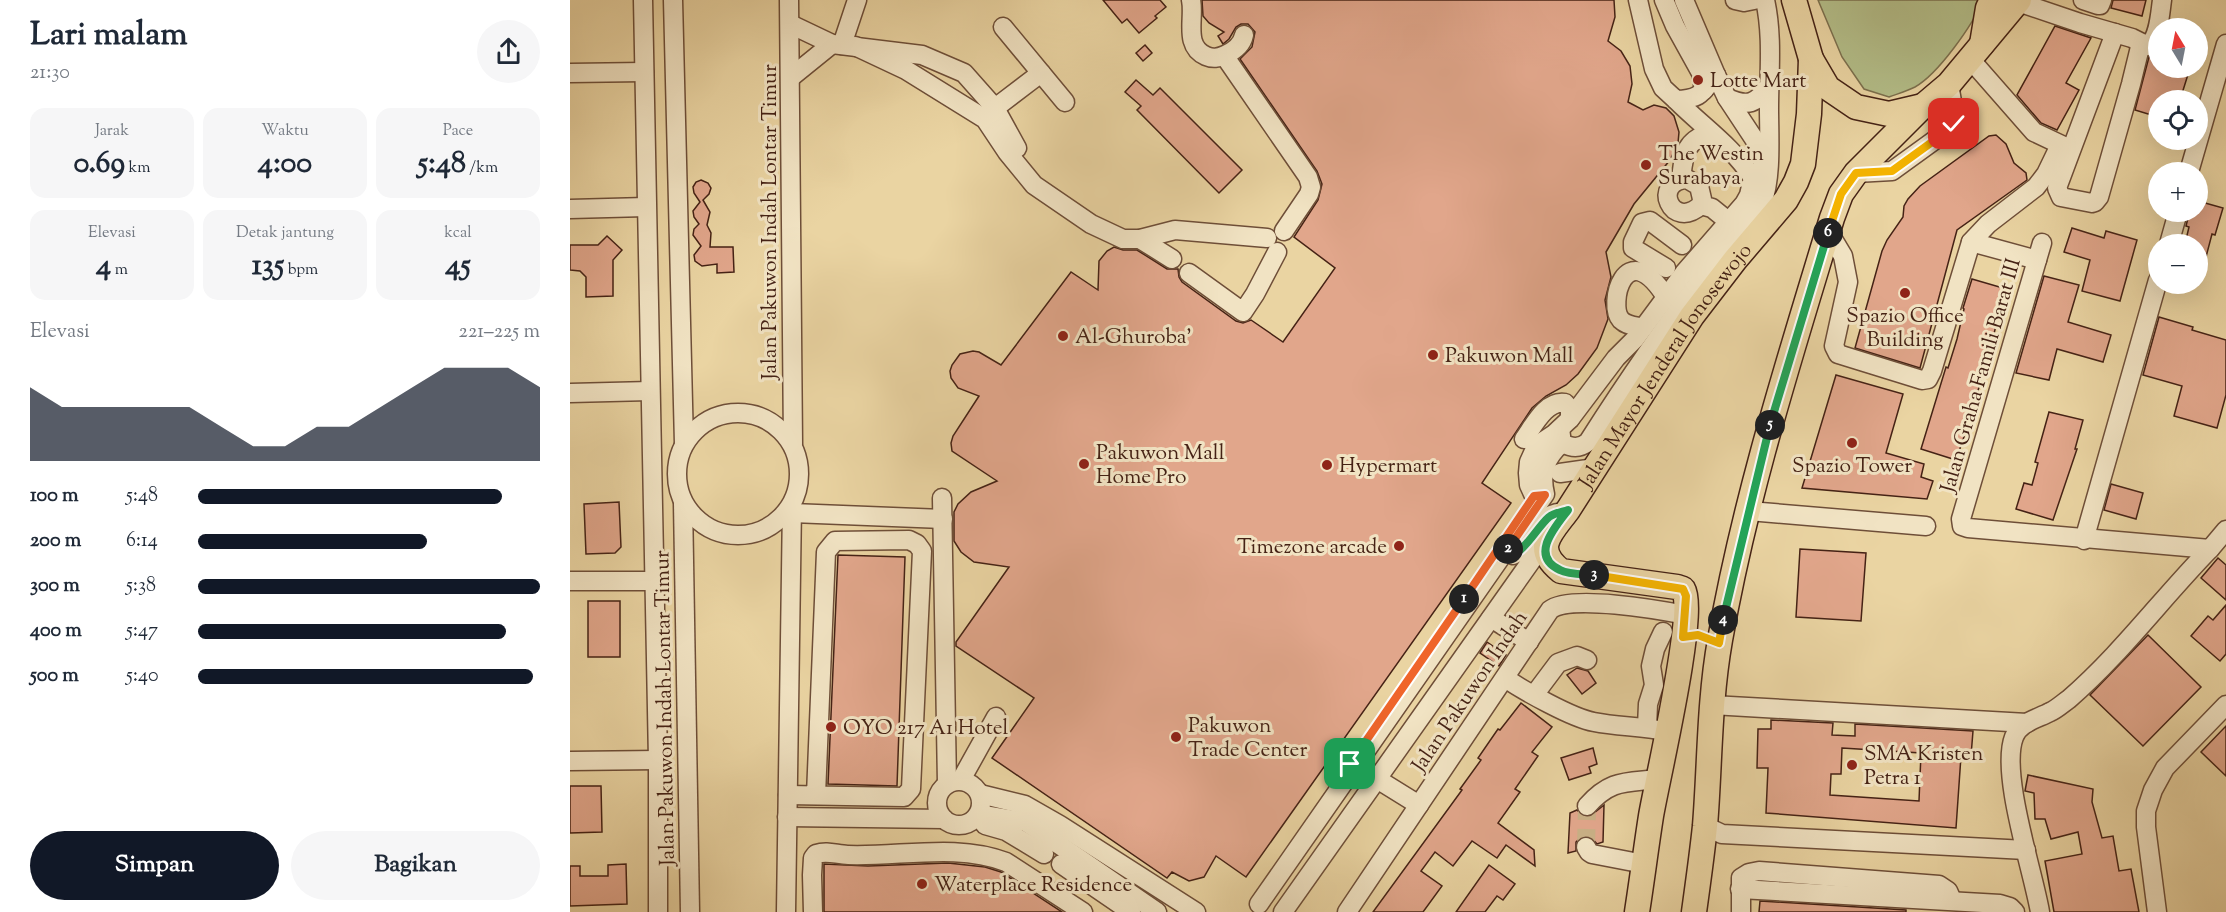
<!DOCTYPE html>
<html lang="id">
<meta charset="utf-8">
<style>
:root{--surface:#fff;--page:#f6f6f7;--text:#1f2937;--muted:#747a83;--accent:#111827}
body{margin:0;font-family:"Sorts Mill Goudy",serif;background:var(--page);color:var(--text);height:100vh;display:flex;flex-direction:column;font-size:22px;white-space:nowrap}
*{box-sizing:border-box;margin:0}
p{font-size:20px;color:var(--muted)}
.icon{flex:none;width:33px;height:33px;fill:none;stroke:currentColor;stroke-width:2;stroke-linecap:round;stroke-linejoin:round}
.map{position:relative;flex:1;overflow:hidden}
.sheet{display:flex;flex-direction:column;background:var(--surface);width:570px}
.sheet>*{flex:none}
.needle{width:39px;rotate:350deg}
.buttons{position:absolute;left:1578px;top:18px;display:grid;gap:12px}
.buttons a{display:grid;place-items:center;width:60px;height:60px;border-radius:50%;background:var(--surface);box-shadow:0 6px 24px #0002;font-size:30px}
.pin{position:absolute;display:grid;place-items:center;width:51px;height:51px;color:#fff;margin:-26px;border-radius:12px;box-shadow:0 3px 9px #0006}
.km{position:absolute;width:30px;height:30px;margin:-15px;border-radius:50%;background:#222;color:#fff;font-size:16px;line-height:30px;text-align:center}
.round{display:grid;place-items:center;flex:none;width:63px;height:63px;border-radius:32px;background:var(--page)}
.headline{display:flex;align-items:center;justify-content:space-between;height:102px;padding:0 30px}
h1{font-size:33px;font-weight:700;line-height:45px}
.figures{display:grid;grid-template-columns:repeat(3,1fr);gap:9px;height:102px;padding:6px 30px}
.figures div{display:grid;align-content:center;border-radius:15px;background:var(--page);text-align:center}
.figures b{font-size:30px;font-weight:700}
.figures small{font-size:16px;font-weight:400}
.figures p{font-size:16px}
.chart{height:168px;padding:12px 30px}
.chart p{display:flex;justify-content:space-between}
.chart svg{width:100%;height:108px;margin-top:6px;fill:var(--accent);opacity:.7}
.primary-button{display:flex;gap:12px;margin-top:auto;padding:12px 30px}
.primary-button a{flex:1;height:69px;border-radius:36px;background:var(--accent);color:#fff;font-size:24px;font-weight:700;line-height:69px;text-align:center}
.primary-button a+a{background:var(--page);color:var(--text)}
ul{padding:0 30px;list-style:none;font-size:20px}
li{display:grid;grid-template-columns:96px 72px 1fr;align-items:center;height:45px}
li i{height:15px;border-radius:8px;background:var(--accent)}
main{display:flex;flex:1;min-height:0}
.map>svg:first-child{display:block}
.green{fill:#b3bd88;stroke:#7c704e;stroke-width:1.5}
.building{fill:#e1a68b;stroke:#452215;stroke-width:1.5;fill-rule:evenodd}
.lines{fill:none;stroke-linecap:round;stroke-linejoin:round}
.minor-tunnel{stroke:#c9b086;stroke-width:18;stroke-dasharray:18 9;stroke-linecap:butt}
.minor-casing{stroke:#6e4e38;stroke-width:21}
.major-casing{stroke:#452215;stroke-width:27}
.minor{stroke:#f1e3c3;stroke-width:18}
.major{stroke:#ead4a2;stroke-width:24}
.split-1-casing{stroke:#fff;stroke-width:12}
.split-2-casing{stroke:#fff;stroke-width:12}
.split-3-casing{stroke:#fff;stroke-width:12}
.split-4-casing{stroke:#fff;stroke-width:12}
.split-5-casing{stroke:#fff;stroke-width:12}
.split-6-casing{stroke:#fff;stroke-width:12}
.split-7-casing{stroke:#fff;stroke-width:12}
.split-1{stroke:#f0652b;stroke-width:8}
.split-2{stroke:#f0652b;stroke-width:8}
.split-3{stroke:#22a559;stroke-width:8}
.split-4{stroke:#f5b400;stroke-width:8}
.split-5{stroke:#22a559;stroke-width:8}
.split-6{stroke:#22a559;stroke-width:8}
.split-7{stroke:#f5b400;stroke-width:8}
.poi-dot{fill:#8f2418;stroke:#f1e3c3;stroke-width:2}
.labels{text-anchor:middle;stroke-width:6;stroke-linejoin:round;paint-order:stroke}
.poi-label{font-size:21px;fill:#452215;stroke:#f1e3c3;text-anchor:start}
.street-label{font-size:21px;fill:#452215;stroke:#f1e3c3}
</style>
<main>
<section class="sheet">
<div class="headline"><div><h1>Lari malam</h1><p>21:30</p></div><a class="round"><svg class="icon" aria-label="share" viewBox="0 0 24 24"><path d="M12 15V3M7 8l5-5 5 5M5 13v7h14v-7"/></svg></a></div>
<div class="figures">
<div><p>Jarak</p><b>0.69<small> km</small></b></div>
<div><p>Waktu</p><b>4:00</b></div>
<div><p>Pace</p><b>5:48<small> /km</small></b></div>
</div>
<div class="figures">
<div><p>Elevasi</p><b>4<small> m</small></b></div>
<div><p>Detak jantung</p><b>135<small> bpm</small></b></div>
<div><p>kcal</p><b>45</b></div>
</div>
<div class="chart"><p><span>Elevasi</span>221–225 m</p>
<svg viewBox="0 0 160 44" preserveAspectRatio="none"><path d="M0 44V14L10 22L20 22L30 22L40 22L50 22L60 30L70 38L80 38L90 30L100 30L110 22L120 14L130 6L140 6L150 6L160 14V44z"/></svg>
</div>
<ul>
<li><b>100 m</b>5:48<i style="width:89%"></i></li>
<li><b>200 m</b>6:14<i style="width:67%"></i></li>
<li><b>300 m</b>5:38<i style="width:100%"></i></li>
<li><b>400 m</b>5:47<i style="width:90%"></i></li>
<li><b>500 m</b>5:40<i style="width:98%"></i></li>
</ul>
<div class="primary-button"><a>Simpan</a><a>Bagikan</a></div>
</section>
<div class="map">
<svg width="1656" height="912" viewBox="0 0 1656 912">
<rect width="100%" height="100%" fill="#ead4a2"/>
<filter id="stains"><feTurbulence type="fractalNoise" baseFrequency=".00333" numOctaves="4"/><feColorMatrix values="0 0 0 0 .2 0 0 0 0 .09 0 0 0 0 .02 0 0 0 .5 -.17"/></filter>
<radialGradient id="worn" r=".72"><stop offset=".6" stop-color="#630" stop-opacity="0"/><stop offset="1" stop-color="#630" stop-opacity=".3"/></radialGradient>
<!-- green -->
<path class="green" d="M1248 0H1413C1403 25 1368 74 1345 87 1337 91 1327 94 1319 97L1294 89 1272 57Z"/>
<!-- building -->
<g class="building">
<path d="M533 0H590L596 7 585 16 587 18 569 33 557 19 552 23Z"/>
<path d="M632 0H1044L1045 17 1038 41 1051 51 1060 66 1062 84 1058 102 1073 110 1084 105 1096 108 1104 116 1109 132 1108 143 1100 160 1064 204 1036 252 1041 277 1035 300 1038 319 1027 348 1008 374 996 385 976 396 962 408 912 483 941 503 676 877 646 856 634 877 619 881 602 872 597 878 422 758 464 698 386 646V642L439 567 404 562 391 552 384 541V512L388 504 401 492 427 481 382 451 381 443 383 436 409 396 388 388 381 378 380 371 382 365 390 354 403 351 409 352 431 365 501 272 528 290 529 261 537 251 544 247 553 250H567L597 269H608L609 277 612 282 666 321 673 323 681 320 713 342 765 268 724 237 748 200 752 184 747 171 670 59 682 47 685 32 678 24H671L666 27 659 39 653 44 648 36 654 32 639 23 633 16Z"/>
<path d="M1543 0H1576L1572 16 1541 8Z"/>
<path d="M1485 26 1521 38 1496 83 1509 90 1487 130 1471 123 1447 95Z"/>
<path d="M575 45 582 53 573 61 566 53Z"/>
<path d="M1583 55 1588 57V68H1620L1610 100H1588V117L1565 110 1579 57Z"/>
<path d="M566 80 583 95 590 88 672 170 649 193 567 110 571 106 555 92Z"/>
<path d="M1426 135 1436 144 1444 163 1456 173 1457 180 1387 230 1350 368 1285 348 1312 251 1317 240 1333 217 1334 206 1338 199 1350 186 1419 136Z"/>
<path d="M131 180 138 183 141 188 139 194 133 200 140 212 137 225 141 233 140 247H163L164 272 147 273V264L132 266 125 261 124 255 131 246 123 235 124 229 129 224 124 217 123 211 130 202 124 193 123 187 126 182Z"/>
<path d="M1628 201 1653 208 1645 235 1642 234 1631 276 1628 275V244H1615L1619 227 1616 226 1619 214 1620 212H1628Z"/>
<path d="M1502 228 1534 238 1536 231 1567 240 1550 301 1512 291 1520 260 1494 252Z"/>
<path d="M37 236 52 250 43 260V296L16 297V277L10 271 0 270V245H28Z"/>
<path d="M1474 276 1509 285 1498 322 1541 335 1533 362 1487 349 1479 380 1446 373Z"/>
<path d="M1402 279 1433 288 1424 321H1427L1420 351 1403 407 1404 408 1386 460 1351 449 1376 367 1378 368 1387 339 1394 309 1393 308Z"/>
<path d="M1589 317 1623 327 1622 330 1656 340V395L1647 428 1604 416 1612 386 1573 375Z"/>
<path d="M1266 375 1333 394 1316 453 1354 464 1351 477 1363 481 1357 499 1232 488Z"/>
<path d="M1479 412 1513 420 1505 449H1507L1483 520 1446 509 1454 483 1462 485 1468 463 1465 462Z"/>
<path d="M1541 484 1573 493 1566 519 1534 510Z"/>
<path d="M49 502 51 547 45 553 16 554 14 504Z"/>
<path d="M1230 549 1296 553 1291 621 1226 617Z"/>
<path d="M268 555 335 557 327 786 258 784Z"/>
<path d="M1648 558 1656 565V600L1631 578Z"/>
<rect x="18" y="601" width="32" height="56"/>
<path d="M1656 605V654L1650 661 1621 636 1638 616 1643 620Z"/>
<path d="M1578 635 1631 687 1573 746 1520 695Z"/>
<path d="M917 642 936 655 929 666 910 653Z"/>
<path d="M1007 668 1018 671 1026 683 1012 694 997 675Z"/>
<path d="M951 703 982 727 962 752 968 756 945 789 950 792 928 823 964 850 965 866 936 845 927 858 902 841 883 866 865 852 851 871 872 886 853 912H803L892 790 890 789 911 760 908 758 928 729 930 730Z"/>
<path d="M1201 720 1263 723 1262 735 1285 736V724L1403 731 1401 756H1391L1386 828 1196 813 1198 768H1187L1188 729H1201ZM1272 748 1351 753 1349 801 1260 795 1261 774H1271Z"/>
<path d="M1656 726V776L1631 752Z"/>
<path d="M1023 748 1027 764 1019 767 1021 773 999 780 991 758Z"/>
<path d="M1458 775 1523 789 1522 802 1532 838 1543 836 1549 871 1561 869 1569 912H1484L1475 861 1512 854 1508 832 1481 839 1475 819H1465L1464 793 1455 791Z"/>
<path d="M0 786H31L32 832 0 833Z"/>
<path d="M1034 805 1033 842 1027 844 1021 837H1011L1006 842V851L998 853 1000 813 1007 810 1014 817H1019Z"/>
<path d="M378 863 415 867 431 872 492 912H254V864L298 866Z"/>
<path d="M56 864 57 904 0 906V866H10V876H38V865Z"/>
<path d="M919 865 945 884 933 900 927 896 915 912H886Z"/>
<path d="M1190 901 1336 910V912H1189Z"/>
</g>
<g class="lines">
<!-- minor-tunnel -->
<path class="minor-tunnel" d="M1016 847 1017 806"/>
<defs>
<g id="minor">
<path d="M73 0 88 760V912"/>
<path d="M103 0 114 444"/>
<path d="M219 0 223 444"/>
<path d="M621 0C625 18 613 46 636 56 643 59 648 58 655 55 664 51 672 45 674 35"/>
<path d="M1068 0 1084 69 1093 88 1106 100C1130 99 1131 94 1146 75"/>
<path d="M1094 0 1105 26 1131 73 1134 90"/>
<path d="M1114 0 1146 75 1157 98 1198 160"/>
<path d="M1165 0 1174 2 1184 0"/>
<path d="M1513 0 1528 5H1530L1532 0"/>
<path d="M1448 2 1510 23 1562 38 1578 46C1589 37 1590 14 1592 0"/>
<path d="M220 24 262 44 352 55 394 73 425 108 447 148"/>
<path d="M1545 33 1487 188 1491 197 1522 203 1525 202 1529 197 1561 84 1571 43"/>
<path d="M272 45 287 0"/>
<path d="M285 46 336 70 415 119 437 152 464 185 521 224 553 239H570L605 230 697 238"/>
<path d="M1400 59 1464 132 1500 149"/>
<path d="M658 61 738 177 741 187 739 194 714 231"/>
<path d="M0 73 74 72"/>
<path d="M471 73 495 102"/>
<path d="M220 78 262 44"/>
<path d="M1157 98C1179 107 1185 104 1199 86"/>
<path d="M1106 100C1134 128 1161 145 1183 178"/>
<path d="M419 116 425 108 471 73 433 27"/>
<path d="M1619 172 1656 44"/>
<path d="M1286 173 1322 171 1380 129 1385 119 1379 84"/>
<path d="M1111 179C1114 154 1114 142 1140 132"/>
<path d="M1131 205 1132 199 1129 186 1117 179C1081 181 1101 232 1131 205L1142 208 1158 221"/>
<path d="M0 209 76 207"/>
<path d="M1258 231 1273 256 1278 282 1264 346 1268 354 1352 380 1358 379 1362 371 1401 242 1418 224 1466 187 1476 174 1490 145"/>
<path d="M570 239 602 259"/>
<path d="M1401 242 1467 260"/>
<path d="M1472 243 1391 519 1392 526 1398 528 1640 549"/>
<path d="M1599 244 1608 212"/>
<path d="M1096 268 1063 248V242L1072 223 1080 221 1112 245"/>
<path d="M619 273 673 312 685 294 707 252"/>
<path d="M1073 328C1066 326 1057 326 1051 320 1037 305 1055 233 1096 297"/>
<path d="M0 393 80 391"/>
<circle cx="168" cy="474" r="61"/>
<path d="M990 429 992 443C1002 448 1009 449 1018 442 1055 384 1093 328 1135 274 1152 252 1181 228 1192 203 1202 178 1199 136 1199 109 1199 72 1203 36 1195 0"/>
<path d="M954 439C964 425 976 400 995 403L1000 409V419"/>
<path d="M990 473 1025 468"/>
<path d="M964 496 959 485 958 473 959 462 964 451 972 442 984 434 1000 419 1046 358 1065 339 1114 273 1174 204 1179 195 1183 178 1198 160"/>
<path d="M372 498 377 784"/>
<path d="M113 503 120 912"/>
<path d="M1179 511 1356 526"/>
<path d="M222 513 373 519"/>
<path d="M1514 540 1588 280"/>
<path d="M943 555 949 552 981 515 987 513"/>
<path d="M0 581H83"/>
<path d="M921 618 959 642"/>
<path d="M935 678C954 691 1002 718 1024 722 1049 727 1074 726 1099 732"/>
<path d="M964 695 988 663 1007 656 1017 660"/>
<path d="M1142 705 1457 723"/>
<path d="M1077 727 1078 704 1084 685 1081 666 1085 649 1093 632"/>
<path d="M0 761 88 760"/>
<path d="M807 779 849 805"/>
<path d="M391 780 426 717"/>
<circle cx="389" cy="803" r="22"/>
<path d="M410 794 455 805 490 825 626 912"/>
<path d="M218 795 334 797 341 789 352 551 347 544 339 540 265 541 256 552 246 795"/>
<path d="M1017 806C1041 779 1055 783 1089 779"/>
<path d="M409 814 456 822 587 912"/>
<path d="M217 817 374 819"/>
<path d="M415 825 436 831 474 854"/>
<path d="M1135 826 1152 834 1456 850"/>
<path d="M1016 847 1019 852 1022 854 1074 864"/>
<path d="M491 864 561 912"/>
<path d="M1170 889 1430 904 1440 907 1445 912"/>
<path d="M689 904 975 494C970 473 975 458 992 443"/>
<path d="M216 912 222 505"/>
<path d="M243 912 242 875 243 858 246 854C258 850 267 855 278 855 330 857 387 843 436 862L513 912"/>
<path d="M713 912 976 540"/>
<path d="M777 912 980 610C999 594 1090 610 1116 615"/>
<path d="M1171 912V878L1179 873 1189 871 1369 885 1378 891 1382 900"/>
<path d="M1470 912C1463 871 1430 773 1444 737 1450 722 1467 719 1480 712 1487 709 1493 703 1499 699 1551 654 1592 598 1640 549L1656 530"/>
<path d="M1587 912 1576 827V811L1583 790 1595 768 1656 705"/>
</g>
<g id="major">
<path d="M1412 44 1418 8 1422 0"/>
<path d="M1241 59 1258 88 1286 107 1319 114 1353 106"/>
<path id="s1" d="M1067 912C1072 880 1076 848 1081 816 1087 780 1127 612 1113 589L1107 587 991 571C962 548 981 533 998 510L1122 316 1165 260 1216 200 1226 182 1233 164 1239 114 1241 59 1224 0"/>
<path d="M1124 912C1128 883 1132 855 1135 826 1140 764 1139 702 1150 640 1175 497 1220 357 1262 218L1271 194 1286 173 1353 106 1379 84 1449 0"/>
</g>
</defs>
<!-- minor casing -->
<use href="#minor" class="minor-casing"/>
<!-- major casing -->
<use href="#major" class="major-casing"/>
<!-- minor -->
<use href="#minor" class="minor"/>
<!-- major -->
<use href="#major" class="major"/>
</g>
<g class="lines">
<defs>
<path id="split-1" d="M780 764 894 599"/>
<path id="split-2" d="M894 599 964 496 975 495 938 549"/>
<path id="split-3" d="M938 549 932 557C953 558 965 529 979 517 984 513 992 512 998 510 985 527 959 556 990 570 999 575 1014 574 1024 575"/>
<path id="split-4" d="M1024 575 1113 589 1116 596 1113 637 1128 635 1149 643 1153 620"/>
<path id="split-5" d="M1153 620 1200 425"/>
<path id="split-6" d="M1200 425 1258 233"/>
<path id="split-7" d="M1258 233 1271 194 1286 173 1322 171 1380 129 1384 124"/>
</defs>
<!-- split-1 casing -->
<use href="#split-1" class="split-1-casing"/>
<!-- split-2 casing -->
<use href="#split-2" class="split-2-casing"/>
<!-- split-3 casing -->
<use href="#split-3" class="split-3-casing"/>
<!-- split-4 casing -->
<use href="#split-4" class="split-4-casing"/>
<!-- split-5 casing -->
<use href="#split-5" class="split-5-casing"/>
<!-- split-6 casing -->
<use href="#split-6" class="split-6-casing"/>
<!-- split-7 casing -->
<use href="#split-7" class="split-7-casing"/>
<!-- split-1 -->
<use href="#split-1" class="split-1"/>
<!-- split-2 -->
<use href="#split-2" class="split-2"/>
<!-- split-3 -->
<use href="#split-3" class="split-3"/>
<!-- split-4 -->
<use href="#split-4" class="split-4"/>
<!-- split-5 -->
<use href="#split-5" class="split-5"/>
<!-- split-6 -->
<use href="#split-6" class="split-6"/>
<!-- split-7 -->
<use href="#split-7" class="split-7"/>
</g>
<!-- markers -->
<g class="poi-dot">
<circle cx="1128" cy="80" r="6"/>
<circle cx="1076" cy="165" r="6"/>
<circle cx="1335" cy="293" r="6"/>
<circle cx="493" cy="336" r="6"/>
<circle cx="863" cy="355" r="6"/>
<circle cx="1282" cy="443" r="6"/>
<circle cx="514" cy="464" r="6"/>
<circle cx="757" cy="465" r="6"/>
<circle cx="829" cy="546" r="6"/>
<circle cx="261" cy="727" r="6"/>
<circle cx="606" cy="737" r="6"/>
<circle cx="1282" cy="765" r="6"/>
<circle cx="352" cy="884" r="6"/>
</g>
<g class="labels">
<!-- poi labels -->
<g class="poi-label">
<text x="1140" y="87">Lotte Mart</text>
<text x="1088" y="160">The Westin<tspan x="1088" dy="24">Surabaya</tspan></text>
<text x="1335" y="322" text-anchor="middle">Spazio Office<tspan x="1335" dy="24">Building</tspan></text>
<text x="505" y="343">Al-Ghuroba'</text>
<text x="875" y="362">Pakuwon Mall</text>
<text x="526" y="459">Pakuwon Mall<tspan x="526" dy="24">Home Pro</tspan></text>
<text x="769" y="472">Hypermart</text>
<text x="1282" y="472" text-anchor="middle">Spazio Tower</text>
<text x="817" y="553" text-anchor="end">Timezone arcade</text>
<text x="618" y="732">Pakuwon<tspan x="618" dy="24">Trade Center</tspan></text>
<text x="273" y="734">OYO 217 A1 Hotel</text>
<text x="1294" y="760">SMA Kristen<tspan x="1294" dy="24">Petra 1</tspan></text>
<text x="364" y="891">Waterplace Residence</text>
</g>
<!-- street labels -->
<g class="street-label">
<text transform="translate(199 222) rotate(-90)" y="7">Jalan Pakuwon Indah Lontar Timur</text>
<text dy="7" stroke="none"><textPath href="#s1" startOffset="698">Jalan Mayor Jenderal Jonosewojo</textPath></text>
<text transform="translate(1410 375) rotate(-74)" y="7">Jalan Graha Famili Barat III</text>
<text transform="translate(899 691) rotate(-56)" y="7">Jalan Pakuwon Indah</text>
<text transform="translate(94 708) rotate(-91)" y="7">Jalan Pakuwon Indah Lontar Timur</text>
</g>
</g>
<rect width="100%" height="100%" filter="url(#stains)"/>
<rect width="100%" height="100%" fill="url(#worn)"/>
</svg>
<div class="buttons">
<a><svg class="needle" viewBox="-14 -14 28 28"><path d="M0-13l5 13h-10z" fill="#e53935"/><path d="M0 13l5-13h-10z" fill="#747a83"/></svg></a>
<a><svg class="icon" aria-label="locate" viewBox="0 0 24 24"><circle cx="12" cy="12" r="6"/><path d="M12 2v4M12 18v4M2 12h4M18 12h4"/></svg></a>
<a>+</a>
<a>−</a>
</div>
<div class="pin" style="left:780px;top:764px;background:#1e9e55"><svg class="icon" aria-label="arrive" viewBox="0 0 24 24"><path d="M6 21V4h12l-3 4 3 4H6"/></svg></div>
<div class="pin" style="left:1384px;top:124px;background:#d93025"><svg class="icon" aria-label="check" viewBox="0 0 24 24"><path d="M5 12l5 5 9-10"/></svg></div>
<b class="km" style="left:894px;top:599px">1</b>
<b class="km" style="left:938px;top:549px">2</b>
<b class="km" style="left:1024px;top:575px">3</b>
<b class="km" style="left:1153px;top:620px">4</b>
<b class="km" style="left:1200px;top:425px">5</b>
<b class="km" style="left:1258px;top:233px">6</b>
</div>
</main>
